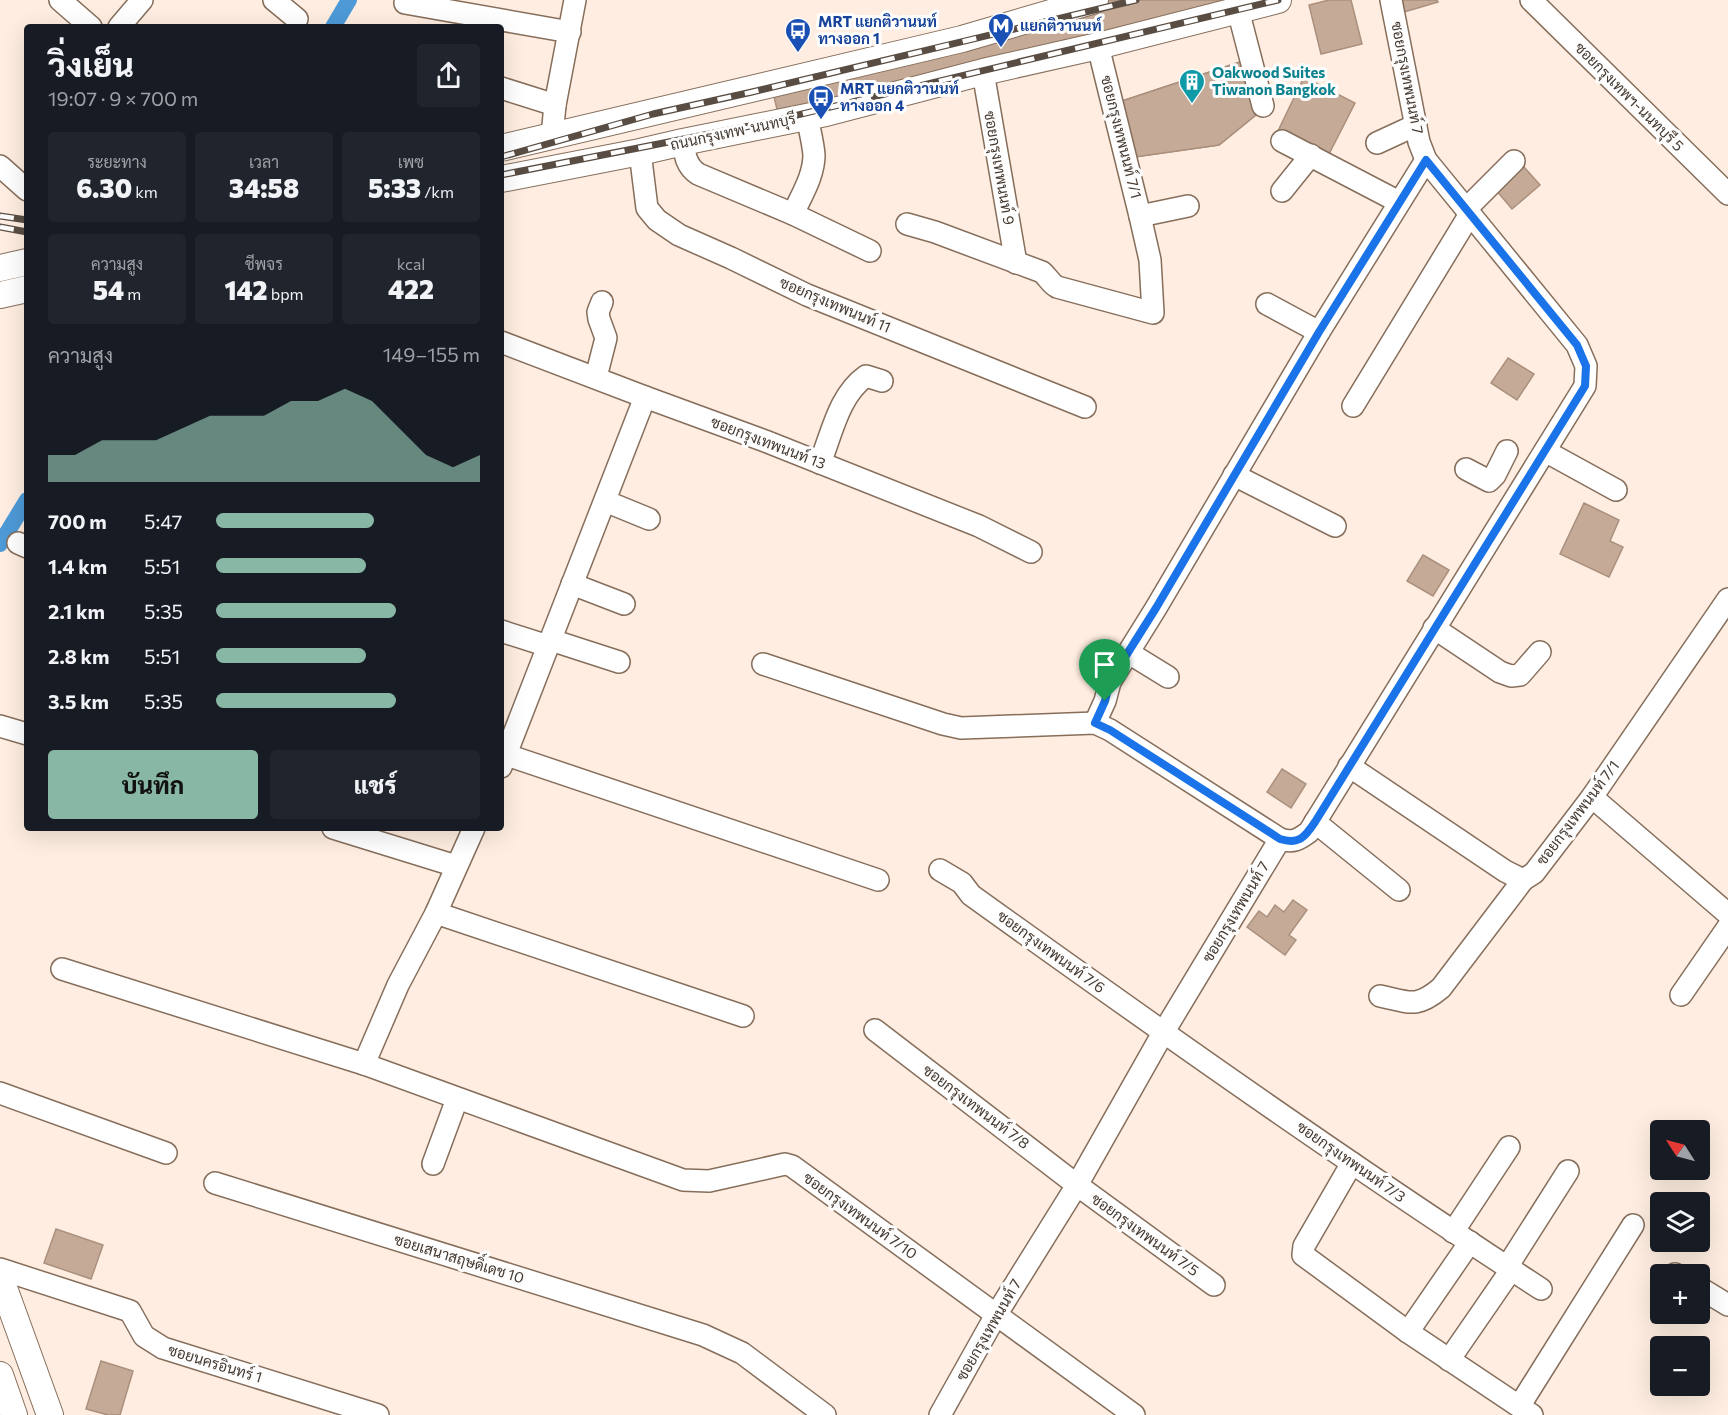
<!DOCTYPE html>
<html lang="th">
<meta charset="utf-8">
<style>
:root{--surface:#171b24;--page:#20242c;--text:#f1f3f6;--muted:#9ea1a6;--accent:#89b7a5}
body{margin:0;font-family:Commissioner,Sarabun,sans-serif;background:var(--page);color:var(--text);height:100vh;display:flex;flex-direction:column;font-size:22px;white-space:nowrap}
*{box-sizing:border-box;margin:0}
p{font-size:20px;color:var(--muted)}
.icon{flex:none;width:33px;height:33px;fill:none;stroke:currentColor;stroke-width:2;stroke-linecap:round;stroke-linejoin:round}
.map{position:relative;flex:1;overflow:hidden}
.drawer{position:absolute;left:24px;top:24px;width:480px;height:807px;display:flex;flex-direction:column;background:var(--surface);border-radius:6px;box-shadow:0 6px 24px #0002}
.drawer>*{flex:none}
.needle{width:39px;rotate:306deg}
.controls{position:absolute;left:1650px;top:1120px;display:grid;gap:12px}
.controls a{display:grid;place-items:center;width:60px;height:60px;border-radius:6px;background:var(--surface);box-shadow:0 6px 24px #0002;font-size:30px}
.pin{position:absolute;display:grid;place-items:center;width:51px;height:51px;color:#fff;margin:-62px -26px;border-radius:50% 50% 50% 0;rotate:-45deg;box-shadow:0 0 6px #0007}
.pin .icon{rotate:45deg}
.round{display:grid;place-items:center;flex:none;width:63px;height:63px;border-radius:6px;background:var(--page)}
.overview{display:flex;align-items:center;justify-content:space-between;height:102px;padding:0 24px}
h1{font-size:33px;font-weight:800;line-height:45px}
.stats{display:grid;grid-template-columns:repeat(3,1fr);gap:9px;height:102px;padding:6px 24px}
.stats div{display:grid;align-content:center;border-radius:6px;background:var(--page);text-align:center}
.stats b{font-size:26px;font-weight:800}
.stats small{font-size:16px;font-weight:400}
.stats p{font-size:16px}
.chart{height:168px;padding:12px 24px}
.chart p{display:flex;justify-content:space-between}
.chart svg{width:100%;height:108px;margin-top:6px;fill:var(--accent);opacity:.7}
.action{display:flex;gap:12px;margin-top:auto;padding:12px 24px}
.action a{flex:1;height:69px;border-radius:6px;background:var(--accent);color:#111;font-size:24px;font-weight:800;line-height:69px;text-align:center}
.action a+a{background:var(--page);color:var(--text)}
ul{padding:0 24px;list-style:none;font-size:20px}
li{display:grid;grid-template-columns:96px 72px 1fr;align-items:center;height:45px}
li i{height:15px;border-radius:8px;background:var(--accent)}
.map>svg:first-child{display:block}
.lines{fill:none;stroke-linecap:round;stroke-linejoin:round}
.canal{stroke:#4d9ad7;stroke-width:16}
.building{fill:#c5ab97;stroke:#aa907d;stroke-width:1.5}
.minor-casing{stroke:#866e5b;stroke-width:24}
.major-casing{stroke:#866e5b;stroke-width:28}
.minor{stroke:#fff;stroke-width:21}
.major{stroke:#fff;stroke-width:26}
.rail-casing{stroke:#594d43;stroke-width:7}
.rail{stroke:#fdfdfd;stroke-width:4.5;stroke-dasharray:14;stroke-linecap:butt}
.route-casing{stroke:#fff;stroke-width:12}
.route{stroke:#1a73e8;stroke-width:8}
.labels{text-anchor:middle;stroke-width:6;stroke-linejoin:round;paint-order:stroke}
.transit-label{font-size:15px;font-weight:bold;fill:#164399;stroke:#fdfdfd;text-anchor:start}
.culture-label{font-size:15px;font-weight:bold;fill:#0d838f;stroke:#fdfdfd;text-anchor:start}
.street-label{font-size:15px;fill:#453a31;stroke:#fdfdfd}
</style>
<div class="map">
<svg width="1728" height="1415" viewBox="0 0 1728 1415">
<rect width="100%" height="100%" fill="#feede0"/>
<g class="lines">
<!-- canal -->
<g class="canal">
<path d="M333 27 349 0"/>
<path d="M0 544 27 500"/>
</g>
</g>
<!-- building -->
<g class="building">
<path d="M1103 0H1230L781 126 770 80Z"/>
<path d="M1329 0H1351L1362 44 1321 54 1309 5Z"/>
<path d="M1401 0H1437L1438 2 1404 12Z"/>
<path d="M1249 59 1262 110 1219 145 1135 157 1122 101Z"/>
<path d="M1249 59 1262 110 1219 145 1135 157 1122 101Z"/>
<path d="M1304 77 1355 103 1328 156 1278 131Z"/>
<path d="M1524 167 1540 185 1512 209 1496 190Z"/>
<path d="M1508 358 1534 374 1517 400 1491 383Z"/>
<path d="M1584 503 1619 520 1610 541 1623 547 1609 577 1560 554Z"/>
<path d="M1423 555 1449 570 1433 596 1407 581Z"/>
<path d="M1282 769 1306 784 1291 808 1267 792Z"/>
<path d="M1293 900 1307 910 1289 935 1296 940 1285 955 1247 927 1259 911 1267 917 1275 905 1284 912Z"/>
<path d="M56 1229 103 1245 91 1279 44 1263Z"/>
<path d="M101 1361 133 1371 120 1415H108L86 1409Z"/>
</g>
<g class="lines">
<defs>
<g id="minor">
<path d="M60 0 91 27"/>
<path d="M274 0 297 19"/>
<path d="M1531 0 1728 194"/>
<path d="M405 3 570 32"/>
<path d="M1238 10 1263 106"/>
<path d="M119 27 142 0"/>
<path d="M1098 46 1140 216 1188 206"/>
<path d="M983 72 1016 263"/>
<path d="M501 88 555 105"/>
<path d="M552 136 555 105 575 0"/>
<path d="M1282 141 1399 202"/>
<path d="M683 142C685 155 686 166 698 174L793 214 870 251"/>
<path d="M1377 143 1416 125"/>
<path d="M640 152 647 208 657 220 679 235 731 258 807 295 1085 407"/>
<path d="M0 166 27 190"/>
<path d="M1282 191 1311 155"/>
<path d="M1466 209 1514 161"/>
<path d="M793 214C801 196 814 176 814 155 813 142 809 128 807 116"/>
<path d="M907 224 935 232 1042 272C1048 277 1050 283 1057 287L1153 313 1150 260 1140 216"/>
<path d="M1267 304 1319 332"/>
<path d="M501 342 645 397 765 441 979 526 1031 552"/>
<path d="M596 377 606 338 599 319 598 312 602 302"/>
<path d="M1353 406 1470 214"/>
<path d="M1545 451 1616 490"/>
<path d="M820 463C832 433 839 395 866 376L882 381"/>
<path d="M1466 469 1489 481 1495 475 1507 451"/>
<path d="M1234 475 1335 526"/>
<path d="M605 501 649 519"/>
<path d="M18 543 27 547"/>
<path d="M572 584 624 604"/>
<path d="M1434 628 1500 672 1511 676 1520 675 1540 652"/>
<path d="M501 631 548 646"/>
<path d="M551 640 619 662"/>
<path d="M1129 653 1168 677"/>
<path d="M763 664 943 724 961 728 1095 723 1110 730 1280 839"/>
<path d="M1095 723 1105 701 1110 682 1156 608 1319 332 1426 160"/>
<path d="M0 726 27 734"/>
<path d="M507 755 878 880"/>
<path d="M1349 766 1505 871 1523 880 1534 873 1592 797 1728 599"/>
<path d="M501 767 645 397"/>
<path d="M1592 797 1728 914"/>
<path d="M1315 822 1399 890"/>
<path d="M333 828 456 866"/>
<path d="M940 870 962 883 971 895C1159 1030 1347 1163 1541 1289"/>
<path d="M436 913 743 1016"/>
<path d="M62 969 364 1064 683 1180 709 1181 785 1164 792 1166 1134 1415"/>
<path d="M1681 995 1728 927"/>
<path d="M1380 996C1409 1002 1416 1009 1441 988L1523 880"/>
<path d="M875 1030 1077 1185 1214 1285"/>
<path d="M364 1064 398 985 436 913 474 828"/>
<path d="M0 1093 166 1153"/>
<path d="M1352 1163 1304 1246 1303 1255 1408 1332 1532 1415"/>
<path d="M433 1164 457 1099"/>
<path d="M215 1183 703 1335 742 1353 825 1415"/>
<path d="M1453 1232 1509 1147"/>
<path d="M1507 1267 1568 1171"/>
<path d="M0 1269 130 1311 144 1336 163 1348 378 1415"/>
<path d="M1675 1274 1677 1275"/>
<path d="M1700 1288 1728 1305"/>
<path d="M1408 1332 1470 1242"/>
<path d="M1449 1360 1511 1270"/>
<path d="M1520 1405 1633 1225"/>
<path d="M940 1415 996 1315 1077 1185 1163 1033 1280 839C1293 843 1298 840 1309 832L1585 386 1586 366 1577 345 1426 160 1419 142 1391 0"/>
</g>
<g id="major">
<path d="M501 148 962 39 1095 0"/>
<path d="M501 179 640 152 683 142 826 113 983 72 1098 46 1278 0"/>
<path d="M0 268 27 262"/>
<path d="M0 295 27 289"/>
<path d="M0 1277 50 1415"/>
<path d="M0 1375 14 1415"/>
</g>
</defs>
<!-- minor casing -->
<use href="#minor" class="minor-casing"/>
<!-- major casing -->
<use href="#major" class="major-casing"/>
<!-- minor -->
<use href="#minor" class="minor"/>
<!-- major -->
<use href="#major" class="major"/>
<defs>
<g id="rail">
<path d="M501 157 653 114 752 92 1136 0"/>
<path d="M501 175 760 124 1278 0"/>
<path d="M0 216 27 220"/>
<path d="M0 227 27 232"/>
</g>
</defs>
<!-- rail casing -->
<use href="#rail" class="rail-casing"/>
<!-- rail -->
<use href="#rail" class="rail"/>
</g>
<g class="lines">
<defs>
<path id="route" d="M1426 160 1577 345 1586 366 1585 386 1315 822C1305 837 1299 845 1280 839L1110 730 1095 723 1105 701 1110 681 1156 608 1319 332Z"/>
</defs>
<!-- route casing -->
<use href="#route" class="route-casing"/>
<!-- route -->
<use href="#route" class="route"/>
</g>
<!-- icons -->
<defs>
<symbol id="metro-pin" viewBox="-11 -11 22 30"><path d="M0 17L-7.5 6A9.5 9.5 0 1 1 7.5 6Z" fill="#1a4fb4" stroke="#fdfdfd"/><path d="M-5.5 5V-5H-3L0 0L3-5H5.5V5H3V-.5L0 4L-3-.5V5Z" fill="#fff"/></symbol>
<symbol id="bus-pin" viewBox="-11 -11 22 30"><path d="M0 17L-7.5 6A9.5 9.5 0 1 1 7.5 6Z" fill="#1a4fb4" stroke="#fdfdfd"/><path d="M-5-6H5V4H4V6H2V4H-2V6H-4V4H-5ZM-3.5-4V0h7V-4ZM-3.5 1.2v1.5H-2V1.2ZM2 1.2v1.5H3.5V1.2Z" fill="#fff"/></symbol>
<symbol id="building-pin" viewBox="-11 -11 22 30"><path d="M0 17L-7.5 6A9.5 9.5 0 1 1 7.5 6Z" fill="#0f9aa8" stroke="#fdfdfd"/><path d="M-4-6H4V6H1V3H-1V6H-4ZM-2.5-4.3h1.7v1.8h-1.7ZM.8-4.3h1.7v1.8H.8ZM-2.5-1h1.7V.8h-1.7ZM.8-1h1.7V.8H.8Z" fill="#fff"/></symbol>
</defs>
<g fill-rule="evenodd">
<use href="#metro-pin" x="986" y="11" width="30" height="40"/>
<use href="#bus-pin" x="783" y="16" width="30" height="40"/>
<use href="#building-pin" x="1177" y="67" width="30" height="40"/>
<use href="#bus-pin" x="806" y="83" width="30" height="40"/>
</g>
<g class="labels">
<!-- transit labels -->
<g class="transit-label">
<text x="818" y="27">MRT แยกติวานนท์<tspan x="818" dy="17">ทางออก 1</tspan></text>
<text x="1020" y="31">แยกติวานนท์</text>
<text x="840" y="94">MRT แยกติวานนท์<tspan x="840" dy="17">ทางออก 4</tspan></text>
</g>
<!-- culture labels -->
<g class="culture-label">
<text x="1212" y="78">Oakwood Suites<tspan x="1212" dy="17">Tiwanon Bangkok</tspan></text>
</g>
<!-- street labels -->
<g class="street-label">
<text transform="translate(1407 78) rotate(79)" y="5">ซอยกรุงเทพนนท์ 7</text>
<text transform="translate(1629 97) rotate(45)" y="5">ซอยกรุงเทพฯ-นนทบุรี 5</text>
<text transform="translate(733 132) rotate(-12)" y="5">ถนนกรุงเทพ-นนทบุรี</text>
<text transform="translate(1121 137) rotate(76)" y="5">ซอยกรุงเทพนนท์ 7/1</text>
<text transform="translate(999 168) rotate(80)" y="5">ซอยกรุงเทพนนท์ 9</text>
<text transform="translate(835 305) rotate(23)" y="5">ซอยกรุงเทพนนท์ 11</text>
<text transform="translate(768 443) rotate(21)" y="5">ซอยกรุงเทพนนท์ 13</text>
<text transform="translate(1578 813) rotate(-53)" y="5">ซอยกรุงเทพนนท์ 7/1</text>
<text transform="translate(1236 912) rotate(-59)" y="5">ซอยกรุงเทพนนท์ 7</text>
<text transform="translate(1051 952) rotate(36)" y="5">ซอยกรุงเทพนนท์ 7/6</text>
<text transform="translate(976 1107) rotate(37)" y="5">ซอยกรุงเทพนนท์ 7/8</text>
<text transform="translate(1351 1162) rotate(35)" y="5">ซอยกรุงเทพนนท์ 7/3</text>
<text transform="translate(860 1216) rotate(36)" y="5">ซอยกรุงเทพนนท์ 7/10</text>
<text transform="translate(1145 1235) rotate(36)" y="5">ซอยกรุงเทพนนท์ 7/5</text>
<text transform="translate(459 1259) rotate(17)" y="5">ซอยเสนาสฤษดิ์เดช 10</text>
<text transform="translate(989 1330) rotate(-60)" y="5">ซอยกรุงเทพนนท์ 7</text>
<text transform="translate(215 1364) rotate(17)" y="5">ซอยนครอินทร์ 1</text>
</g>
</g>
</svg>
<div class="controls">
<a><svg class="needle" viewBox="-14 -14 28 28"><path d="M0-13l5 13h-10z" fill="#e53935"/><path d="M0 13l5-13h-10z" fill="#9ea1a6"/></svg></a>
<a><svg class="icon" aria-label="layers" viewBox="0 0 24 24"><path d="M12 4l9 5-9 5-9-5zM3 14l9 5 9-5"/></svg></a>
<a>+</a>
<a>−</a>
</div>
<div class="pin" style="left:1105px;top:701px;background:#1e9e55"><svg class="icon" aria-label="arrive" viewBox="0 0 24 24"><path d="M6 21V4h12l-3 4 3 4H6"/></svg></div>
<section class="drawer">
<div class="overview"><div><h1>วิ่งเย็น</h1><p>19:07 · 9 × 700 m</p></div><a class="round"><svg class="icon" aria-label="share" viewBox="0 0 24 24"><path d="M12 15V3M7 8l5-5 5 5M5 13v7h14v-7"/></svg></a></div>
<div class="stats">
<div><p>ระยะทาง</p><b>6.30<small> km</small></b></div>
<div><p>เวลา</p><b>34:58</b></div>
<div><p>เพซ</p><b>5:33<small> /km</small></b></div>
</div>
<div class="stats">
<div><p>ความสูง</p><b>54<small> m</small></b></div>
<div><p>ชีพจร</p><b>142<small> bpm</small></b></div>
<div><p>kcal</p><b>422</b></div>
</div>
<div class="chart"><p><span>ความสูง</span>149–155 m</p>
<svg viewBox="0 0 160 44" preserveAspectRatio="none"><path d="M0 44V33L10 33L20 27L30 27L40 27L50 22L60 17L70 17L80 17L90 11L100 11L110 6L120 11L130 22L140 33L150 38L160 33V44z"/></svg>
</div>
<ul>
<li><b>700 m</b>5:47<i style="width:60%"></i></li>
<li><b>1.4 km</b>5:51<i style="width:57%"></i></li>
<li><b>2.1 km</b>5:35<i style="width:68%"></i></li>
<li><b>2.8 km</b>5:51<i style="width:57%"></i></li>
<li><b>3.5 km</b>5:35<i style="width:68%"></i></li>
</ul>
<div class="action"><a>บันทึก</a><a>แชร์</a></div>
</section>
</div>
